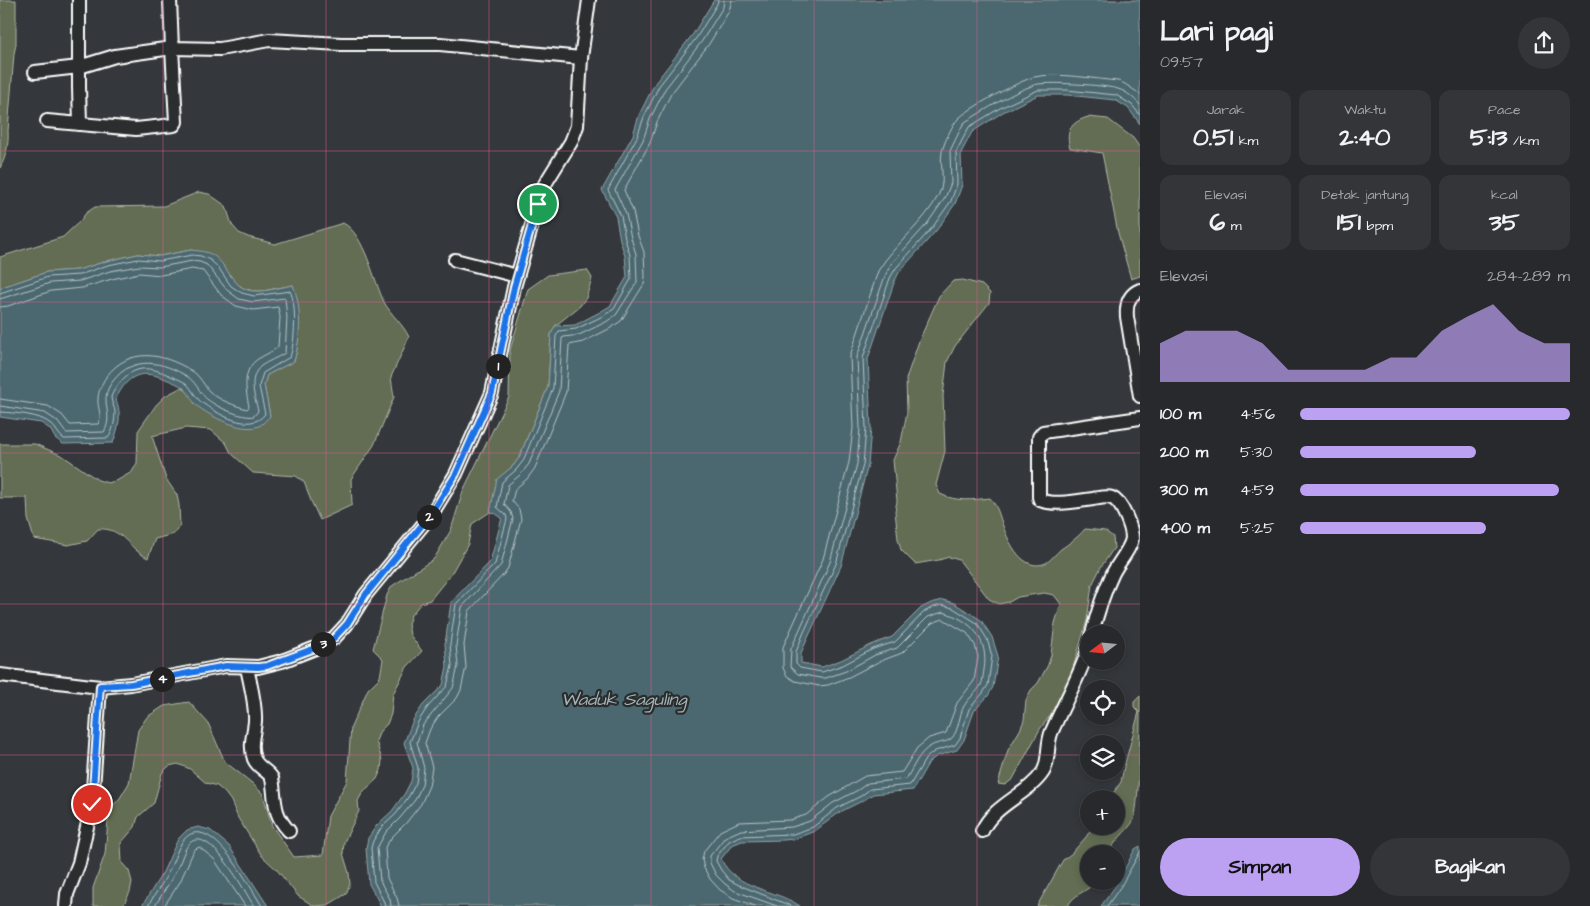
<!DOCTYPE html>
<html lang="id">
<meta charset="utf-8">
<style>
:root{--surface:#27292c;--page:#333538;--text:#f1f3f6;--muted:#a4a6a9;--line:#434548;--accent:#bca0f2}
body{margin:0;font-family:"Architects Daughter",sans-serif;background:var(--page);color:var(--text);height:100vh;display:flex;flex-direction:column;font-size:19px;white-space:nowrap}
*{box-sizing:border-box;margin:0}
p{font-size:16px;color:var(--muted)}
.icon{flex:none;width:28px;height:28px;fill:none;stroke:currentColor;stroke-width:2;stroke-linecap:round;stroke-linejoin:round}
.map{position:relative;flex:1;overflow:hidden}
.side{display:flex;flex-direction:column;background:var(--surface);width:450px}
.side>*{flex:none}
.needle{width:32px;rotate:254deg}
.tools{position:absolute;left:1080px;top:625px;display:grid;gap:10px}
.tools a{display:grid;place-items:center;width:45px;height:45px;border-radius:50%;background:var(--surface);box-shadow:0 2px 8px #0003,0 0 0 1px var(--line);font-size:25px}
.pin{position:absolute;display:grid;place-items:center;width:42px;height:42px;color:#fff;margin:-21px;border:2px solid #fff;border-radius:50%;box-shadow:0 1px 5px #0007}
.km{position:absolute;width:25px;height:25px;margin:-12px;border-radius:50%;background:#222;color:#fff;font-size:14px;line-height:25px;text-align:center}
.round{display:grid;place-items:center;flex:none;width:52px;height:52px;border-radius:26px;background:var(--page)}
.overview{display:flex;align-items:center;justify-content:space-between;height:85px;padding:0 20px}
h1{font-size:28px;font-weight:700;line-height:38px}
.stats{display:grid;grid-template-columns:repeat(3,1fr);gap:8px;height:85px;padding:5px 20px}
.stats div{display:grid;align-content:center;border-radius:12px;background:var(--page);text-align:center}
.stats b{font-size:25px;font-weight:700}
.stats small{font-size:14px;font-weight:400}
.stats p{font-size:14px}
.chart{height:140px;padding:10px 20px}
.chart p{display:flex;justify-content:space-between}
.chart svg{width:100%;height:90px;margin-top:5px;fill:var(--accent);opacity:.7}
.button{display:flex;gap:10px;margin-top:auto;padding:10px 20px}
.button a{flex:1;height:58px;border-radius:30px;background:var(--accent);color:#111;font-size:20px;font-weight:700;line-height:58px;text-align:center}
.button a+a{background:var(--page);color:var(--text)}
ul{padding:0 20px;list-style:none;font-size:16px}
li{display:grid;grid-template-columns:80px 60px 1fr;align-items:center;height:38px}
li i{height:12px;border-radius:6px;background:var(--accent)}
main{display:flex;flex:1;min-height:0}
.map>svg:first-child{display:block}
.green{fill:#646d53;stroke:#b2b6a9}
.water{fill:#4c6870;stroke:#94a4a9}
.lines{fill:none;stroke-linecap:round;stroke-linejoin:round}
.shore{stroke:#b7c3c6;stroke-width:1}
.street-casing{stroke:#fff;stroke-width:16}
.street{stroke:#2a2d2e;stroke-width:12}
.route-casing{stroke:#fff;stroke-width:10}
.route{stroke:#1a73e8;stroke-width:6}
.grid{fill:none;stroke:#d45d8c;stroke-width:1;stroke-opacity:0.55}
.labels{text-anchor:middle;stroke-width:4.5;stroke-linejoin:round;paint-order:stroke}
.water-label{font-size:18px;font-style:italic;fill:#a6b4b8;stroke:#2a2d2e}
</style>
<main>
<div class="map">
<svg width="1140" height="906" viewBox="0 0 1140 906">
<rect width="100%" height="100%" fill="#34373b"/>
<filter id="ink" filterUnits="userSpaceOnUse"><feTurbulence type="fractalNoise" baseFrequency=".02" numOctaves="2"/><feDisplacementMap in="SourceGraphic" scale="10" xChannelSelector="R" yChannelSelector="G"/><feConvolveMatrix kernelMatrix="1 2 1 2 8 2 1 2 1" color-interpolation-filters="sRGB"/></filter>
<g filter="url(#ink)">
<!-- green -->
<g class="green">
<path d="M0 0H16V44L14 54 8 131C9 144 6 157 0 168Z"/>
<path d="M1088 117 1108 119 1133 138 1140 148V276L1131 279 1118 233 1102 153 1070 148C1065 131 1071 122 1088 117Z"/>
<path d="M199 192 209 194 226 206 232 225 239 233 248 237 275 244 343 223C364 233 374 281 384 302 391 315 403 324 409 337L391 377 394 397 374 445 351 479 352 505 320 520 311 501 304 482 296 476 253 473 231 453 226 443 211 430 186 428 152 436 166 479 177 495 179 505 180 525 174 534 155 539 148 558C128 549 123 527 98 529L87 541 68 545 34 539 28 519 27 498H0V444H35L63 456 98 480 108 483 118 480 132 472 137 463 138 431 156 405 165 396 182 387 190 394 195 404 270 416 264 385 267 375 294 361C302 336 297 310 293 285L263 291H253L243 288 235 282 222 264 191 250 160 256 138 254 107 261 78 270 47 272 3 287 0 290V257L63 237 80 221 86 213 95 207 164 206Z"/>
<path d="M587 270 592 278 586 298 580 306 555 326 551 335 548 387 519 458 513 466 498 479 490 512 472 524 468 544 451 574 430 600 421 603 411 615 408 624 410 635 422 651 407 667 393 694 391 714 387 724 380 731 376 741 382 760 381 770 377 779 363 792 358 801 359 811 344 842 343 853 349 873 350 884 346 894 328 905 314 906 298 896 277 870 262 856 238 818 231 801 225 793 217 786 206 783 190 769 178 764 169 766 162 773 154 803 138 817 135 827 121 843 122 863 129 871 132 882 130 892 123 906H93V888L105 854 109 810 120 798 129 783 138 730 147 717 164 706 189 702 208 723 225 762 252 783 263 794 272 826 294 857 323 855 328 816 347 781 351 727 368 689 380 677 383 659 373 649 387 595 392 586 434 559 451 530 463 491 509 397 510 350 528 289 548 275Z"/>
<path d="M963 280 982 285 990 293 989 303 955 346 947 362 943 396 945 451 936 485 940 494C957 502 972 500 990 498 998 507 999 515 1003 526 1009 543 1023 573 1046 563 1051 560 1056 553 1061 549 1071 542 1076 539 1085 529L1105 531 1113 537 1114 548 1101 567 1092 585 1087 620 1068 685 1056 708 1040 729 1013 779 1005 785 998 784 1008 750 1020 730 1024 720 1026 700 1031 690 1038 683 1048 665 1051 655 1055 623 1061 604 1054 595 1044 593 1018 597 1009 602 999 604 989 599 959 560 949 557 939 560 915 564 901 550 898 539 895 511 897 501 893 460 901 442 907 412 906 379 919 341 939 296 953 281Z"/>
<path d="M1140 696C1140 724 1140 798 1134 820 1127 832 1113 841 1109 854H1089V881H1096C1088 892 1074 893 1068 906H1037L1063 860 1072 853 1086 837 1093 826H1116V799H1109L1121 782 1124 767 1139 712 1134 707V702Z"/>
</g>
<!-- water -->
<g class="water">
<path d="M714 0H1140V124L1128 108 1115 100 1067 95H1038L1003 112 972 132 961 153 962 185 955 204 936 231 900 271 895 280 868 359 871 428 868 465 841 566 801 653V663L822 667 841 660 871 645 892 637 921 608 931 603 943 600 954 603 981 620 992 637 998 656 993 687 988 696 974 711 964 740 957 750 937 756 929 762 913 790 873 794 864 800 840 812 815 831 794 839 784 840 742 841 732 845 721 859C735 889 775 889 800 906H381L369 884 366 848 368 838 377 825 392 811 405 793 411 781 413 768 404 743 413 720 423 705 443 685 447 666 445 644 451 602 490 562 502 518 496 514 490 512 497 479 513 466 519 458 548 387 551 335 555 326 575 325 600 312 610 306 627 277 625 256 620 240 616 217 602 190 633 135 639 115 655 83 693 34Z"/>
<path d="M191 250C199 251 207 251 214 256 229 267 233 290 254 291 267 292 281 287 293 285 302 307 301 338 294 361L267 375 264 385 270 416C267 419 263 424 259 426 242 433 209 416 196 405 191 400 189 391 182 387 178 384 173 382 168 380 143 369 128 373 116 399 122 416 119 426 113 443L63 444 55 438 50 429 41 423 0 417V290L2 287 47 272 78 270 107 261 138 254 160 256Z"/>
<path d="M198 827 210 830 229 846 268 906H142L163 872 178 839 187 830Z"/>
<path d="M1140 846V906H1101L1117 884 1135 849Z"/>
</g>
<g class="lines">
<!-- shore -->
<g class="shore">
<path d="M0 293 48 277 79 275 108 265 138 259 160 261 192 255 201 256 210 260 218 267 231 286 242 293 254 296 290 291C297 304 295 343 290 357L263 373 259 386 265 414C250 434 216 413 201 402 195 397 192 389 187 384 183 381 178 379 173 377 156 369 140 363 124 378 119 383 113 391 111 397 111 403 115 407 115 412 115 420 113 432 108 438L64 439C58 435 57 429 51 424 39 414 15 413 0 412"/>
<path d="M0 299 50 283 80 281 110 271 139 266 160 267 192 261 200 262 207 265 227 290 239 299 253 302 285 298 287 318 285 353C277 358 268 361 261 366 247 378 255 397 258 411L254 416C243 419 210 405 203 395 198 389 195 382 188 377 163 361 133 355 113 381 97 401 115 413 104 432L66 433 57 421 45 413 0 406"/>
<path d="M0 307 8 306 51 291 82 288 112 279 139 273 161 275 192 269 203 271 221 295 236 306 253 310 278 307 280 317 278 347C272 352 264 355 258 359 241 370 246 391 249 407L247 409C236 406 218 400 209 391 203 384 200 376 192 371 163 353 129 346 106 377 102 383 98 392 98 399 97 408 103 415 98 424L70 425 62 415 48 406 0 399"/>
<path d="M148 906C154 895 162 885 168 873 173 864 176 851 182 842 208 805 251 889 262 906"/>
<path d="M155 906C165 889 176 874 183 855 185 850 187 845 191 842 211 827 245 892 254 906"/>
<path d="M164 906 180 882 194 850 199 847 214 859 245 906"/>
<path d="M385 906 384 902 374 882 371 848 373 841 381 828 396 814 409 796 416 783 418 768 410 742 418 722 427 708 447 686 452 666 450 644 456 604 495 564 507 519 506 515 497 507 502 482 516 470 523 461 553 388 556 336 559 331 576 329 603 316 614 309 631 279 630 255 625 239 621 216 608 190 637 137 644 117 659 86 697 37 717 4 718 0"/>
<path d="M391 906 390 899 380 881 377 848 386 832 400 818 415 800 422 785 424 768 417 742 423 725 453 688 458 666 456 645 462 607 501 565 513 519 511 512 504 504 508 485 520 475 529 464 559 391 562 338 564 337 579 335 606 322 616 315 637 282 636 254 631 238 626 214 615 190 643 140 650 119 665 89 702 41 723 7 724 0"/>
<path d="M399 906 397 898 387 878 385 847 392 837 406 823 421 804 429 786 432 767 425 743 430 729 438 717 457 698 461 690 466 667 464 645 469 611 504 574 508 568 521 519 519 509 512 501 515 489 527 479 535 468 566 392 569 345 583 342 609 329 621 321 644 284 645 277 644 252 638 236 633 211 624 190 650 143 657 122 671 94 709 44 729 11 732 0"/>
<path d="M755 906 733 898 720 890 710 879 704 868 702 860 704 851 720 831 739 822 790 820 806 815 829 797 865 776 902 772 917 748 929 738 946 733 957 703 974 681 978 657 975 645 967 633 943 619 932 623 902 653 878 662 849 677 828 685 819 686 795 681 787 676 783 668V647L823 559 849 462 853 428 850 356 878 271C895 243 925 223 939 194 947 178 937 161 944 145 947 137 952 125 958 119 967 109 1021 80 1034 77 1056 72 1095 79 1118 81L1125 84 1140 94"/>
<path d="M777 906 735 891 725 884 716 875 710 863V856L725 837 741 830 792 827 810 821 833 803 858 790 868 783 906 779C914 767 918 753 931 746 937 742 947 743 952 738 959 730 959 715 964 706 968 698 977 693 981 685 983 681 983 675 984 670 989 640 972 620 943 612L928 617 897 648 875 655 846 671 826 678H820L798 674 790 667 791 649 830 562 857 464 860 428 857 357 885 276 891 264 927 224 945 198 951 183 950 151 962 126 965 122C987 109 1009 94 1034 85 1044 81 1107 85 1118 89 1126 91 1135 99 1140 105"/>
<path d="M791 906 739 885 729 880 721 870 716 861 717 856 729 841 740 836 793 834 813 827 837 808 861 796 870 789 910 785 926 758 935 751 955 745 960 738 969 709 983 693 988 685 992 656 987 639 977 623 953 608 942 605 933 607 924 612 895 642 873 649 843 665 822 672 800 668 796 664V652L804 632 836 564 863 465 866 428 863 358 890 278 896 268 932 228 951 201 957 184 956 152 969 127 1000 108 1038 90H1067L1116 95 1132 105 1140 115"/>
<path d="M1107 906 1121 886 1140 852"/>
</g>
<defs>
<g id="street">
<path d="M79 0V87L80 124"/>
<path d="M170 0 172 48 220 49 269 40 341 44H440L581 58"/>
<path d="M35 72 79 67 115 56 172 48 176 122 174 125 136 129 47 121"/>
<path d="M455 260 517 276"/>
<path d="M1140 290C1128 295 1126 305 1127 317L1140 396"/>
<path d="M1092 634C1097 614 1103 594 1112 575 1116 565 1131 549 1132 538 1132 528 1122 502 1112 498 1107 496 1099 498 1093 499 1077 501 1055 506 1040 500L1039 497V437L1043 432 1140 418"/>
<path d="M247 667C250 684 256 703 255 721 254 734 249 745 254 759 258 768 267 770 272 778 276 800 272 813 289 831"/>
<path d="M0 675 100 687 131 684 226 666 258 667 282 661 318 647 334 638 347 624 366 594 431 515 456 474 492 393 514 287 538 204 545 184 571 142 577 126 581 58 589 0"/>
<path d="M982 831C994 804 1028 795 1043 772 1050 761 1046 744 1052 731 1064 703 1080 676 1089 647"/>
<path d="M66 906 67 894 79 863 92 804 100 687"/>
</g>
</defs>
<!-- street casing -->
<use href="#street" class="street-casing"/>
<!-- street -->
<use href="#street" class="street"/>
</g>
</g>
<g class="lines" filter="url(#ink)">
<defs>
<path id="route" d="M92 804 100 686 131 684 226 666 258 667 267 666 318 647 334 638 347 624 366 594 431 514 456 474 492 393 514 287 538 204"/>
</defs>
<!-- route casing -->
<use href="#route" class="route-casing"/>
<!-- route -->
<use href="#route" class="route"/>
</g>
<!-- grid -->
<path class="grid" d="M163 0V906M326 0V906M489 0V906M651 0V906M814 0V906M977 0V906M0 151H1140M0 302H1140M0 453H1140M0 604H1140M0 755H1089M1116 755H1140"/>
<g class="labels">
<!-- water labels -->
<g class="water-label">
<text x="624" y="705">Waduk Saguling</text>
</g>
</g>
</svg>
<div class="tools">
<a><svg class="needle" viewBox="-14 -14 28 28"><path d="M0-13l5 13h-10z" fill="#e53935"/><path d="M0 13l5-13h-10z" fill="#a4a6a9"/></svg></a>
<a><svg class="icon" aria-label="locate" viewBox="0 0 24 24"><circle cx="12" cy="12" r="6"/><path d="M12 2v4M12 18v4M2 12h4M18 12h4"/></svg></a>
<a><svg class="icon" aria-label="layers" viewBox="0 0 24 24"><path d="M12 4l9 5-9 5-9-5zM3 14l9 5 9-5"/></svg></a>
<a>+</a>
<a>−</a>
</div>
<div class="pin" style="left:538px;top:204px;background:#1e9e55"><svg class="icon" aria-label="arrive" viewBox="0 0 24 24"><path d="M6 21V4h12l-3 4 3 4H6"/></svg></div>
<div class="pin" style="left:92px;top:804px;background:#d93025"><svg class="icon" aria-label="check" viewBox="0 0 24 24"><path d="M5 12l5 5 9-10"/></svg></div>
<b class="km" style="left:498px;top:366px">1</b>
<b class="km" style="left:429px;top:517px">2</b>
<b class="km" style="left:323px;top:644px">3</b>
<b class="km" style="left:162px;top:679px">4</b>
</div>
<section class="side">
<div class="overview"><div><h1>Lari pagi</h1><p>09:57</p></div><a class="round"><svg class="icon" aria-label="share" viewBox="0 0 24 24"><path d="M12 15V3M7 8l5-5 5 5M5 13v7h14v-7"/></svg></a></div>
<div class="stats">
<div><p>Jarak</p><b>0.51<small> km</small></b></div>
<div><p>Waktu</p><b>2:40</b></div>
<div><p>Pace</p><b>5:13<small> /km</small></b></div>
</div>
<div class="stats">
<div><p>Elevasi</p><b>6<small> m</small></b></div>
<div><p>Detak jantung</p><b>151<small> bpm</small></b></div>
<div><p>kcal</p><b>35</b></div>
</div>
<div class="chart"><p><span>Elevasi</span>284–289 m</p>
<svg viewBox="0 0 160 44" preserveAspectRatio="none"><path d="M0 44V25L10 19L20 19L30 19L40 25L50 38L60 38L70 38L80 38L90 32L100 32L110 19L120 12L130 6L140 19L150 25L160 25V44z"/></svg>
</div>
<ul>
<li><b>100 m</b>4:56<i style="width:100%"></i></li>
<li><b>200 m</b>5:30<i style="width:65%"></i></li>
<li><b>300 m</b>4:59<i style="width:96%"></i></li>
<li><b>400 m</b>5:25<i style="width:69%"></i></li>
</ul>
<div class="button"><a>Simpan</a><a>Bagikan</a></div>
</section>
</main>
